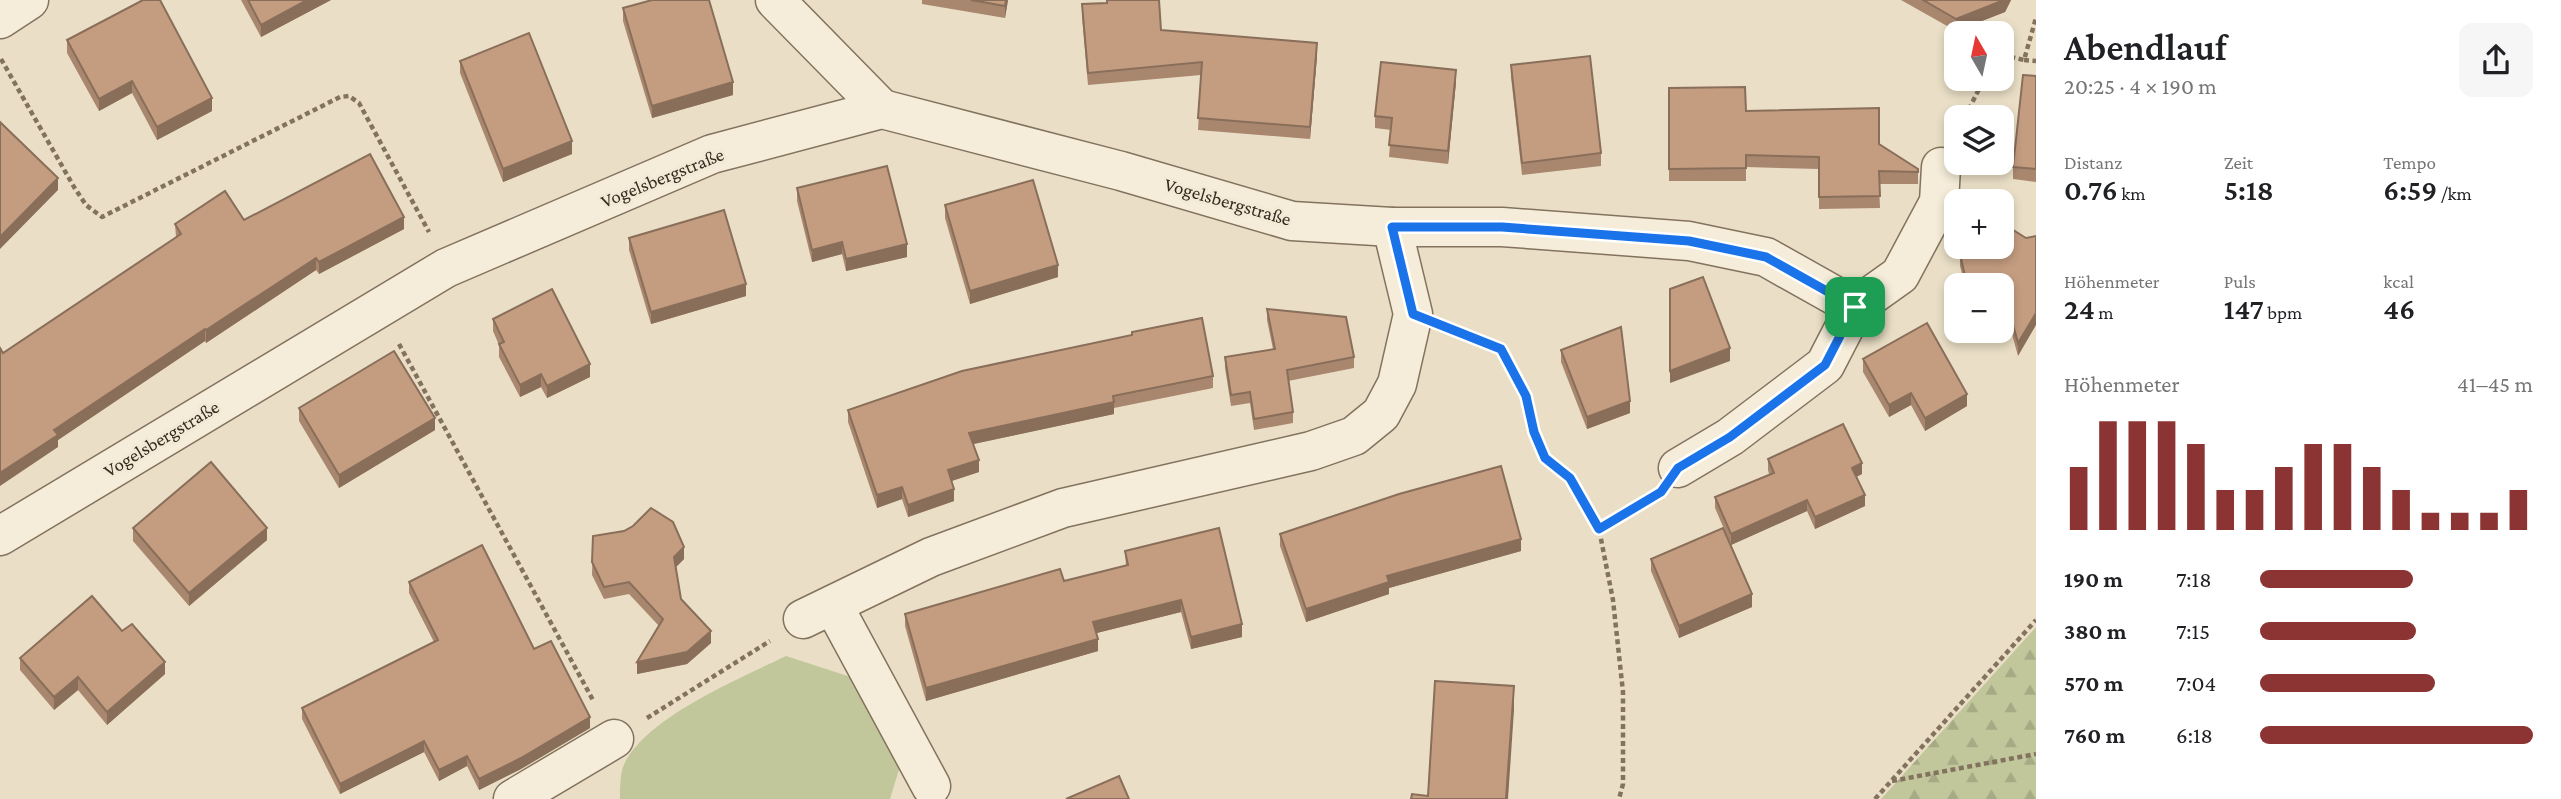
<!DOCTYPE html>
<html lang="de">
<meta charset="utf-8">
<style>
:root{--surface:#fff;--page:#f6f6f6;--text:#202124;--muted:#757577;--accent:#8c3434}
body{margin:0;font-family:"Crimson Pro",serif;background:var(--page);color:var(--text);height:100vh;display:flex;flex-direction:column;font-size:26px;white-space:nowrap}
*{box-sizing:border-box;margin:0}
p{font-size:23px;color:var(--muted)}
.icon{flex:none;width:38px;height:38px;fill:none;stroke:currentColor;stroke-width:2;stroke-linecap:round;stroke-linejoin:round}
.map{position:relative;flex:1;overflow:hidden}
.sheet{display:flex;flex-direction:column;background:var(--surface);width:525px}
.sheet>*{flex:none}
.needle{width:46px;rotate:351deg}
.buttons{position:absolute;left:1944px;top:21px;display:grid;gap:14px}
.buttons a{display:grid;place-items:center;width:70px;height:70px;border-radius:14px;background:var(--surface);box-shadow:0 4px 10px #0003;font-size:35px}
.pin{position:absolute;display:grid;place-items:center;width:60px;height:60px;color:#fff;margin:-30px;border-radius:14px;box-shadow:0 4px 10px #0006}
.round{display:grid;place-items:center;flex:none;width:74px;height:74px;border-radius:14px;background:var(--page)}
.overview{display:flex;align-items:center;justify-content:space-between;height:119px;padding:0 28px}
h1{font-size:38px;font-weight:600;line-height:52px}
.stats{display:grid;grid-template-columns:repeat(3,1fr);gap:10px;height:119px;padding:7px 28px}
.stats div{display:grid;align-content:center}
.stats b{font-size:30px;font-weight:600}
.stats small{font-size:19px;font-weight:400}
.stats p{font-size:19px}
.chart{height:196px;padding:14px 28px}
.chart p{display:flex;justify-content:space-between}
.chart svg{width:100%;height:126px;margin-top:7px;stroke:var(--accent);stroke-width:6}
ul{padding:0 28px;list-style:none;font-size:23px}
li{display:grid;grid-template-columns:112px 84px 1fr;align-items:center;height:52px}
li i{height:18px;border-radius:9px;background:var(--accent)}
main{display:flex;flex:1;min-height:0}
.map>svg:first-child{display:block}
.green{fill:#c1c79b}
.forest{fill:url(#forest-firs)}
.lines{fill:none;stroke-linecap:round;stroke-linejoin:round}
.minor-casing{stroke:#83725e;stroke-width:41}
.path{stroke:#83725e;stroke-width:4.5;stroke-dasharray:5 3.5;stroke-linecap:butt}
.minor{stroke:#f5edd9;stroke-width:38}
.wall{fill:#a9876e}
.shaded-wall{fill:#896e5a}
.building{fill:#c49d80;stroke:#896e5a;stroke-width:2}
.route-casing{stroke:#fff;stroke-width:14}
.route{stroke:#1a73e8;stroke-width:9}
.labels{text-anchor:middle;stroke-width:6;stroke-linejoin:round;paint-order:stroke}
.street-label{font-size:19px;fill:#352a20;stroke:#f2ead5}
</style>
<main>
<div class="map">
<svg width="2036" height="799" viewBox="0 0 2036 799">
<defs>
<pattern id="forest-firs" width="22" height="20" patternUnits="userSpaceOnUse" patternTransform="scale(1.75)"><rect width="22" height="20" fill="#c1c79b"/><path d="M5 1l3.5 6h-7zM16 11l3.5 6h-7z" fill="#a6ab85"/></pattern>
</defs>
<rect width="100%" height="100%" fill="#eadfc6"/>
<!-- green -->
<path class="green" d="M786 656 857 679 901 763 890 799H620C620 790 620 776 623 767 643 718 741 678 786 656Z"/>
<!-- forest -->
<path class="forest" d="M2036 627V799H1881L1900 778Z"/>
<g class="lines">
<defs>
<g id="minor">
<path d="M775 0 882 109"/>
<path d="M0 19 29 0"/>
<path d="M1855 307 1900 275 1939 202 1941 167"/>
<path d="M0 536 446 268 712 154 882 109 1121 171 1292 221 1392 227H1502L1689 241 1766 257 1855 307 1825 365 1730 437 1678 468"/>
<path d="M833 605 931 786"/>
<path d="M803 619 931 557 1063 508 1311 451 1354 436 1381 414 1397 384 1413 314 1392 227"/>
<path d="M513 799 614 739"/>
</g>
</defs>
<!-- minor casing -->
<use href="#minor" class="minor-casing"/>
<!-- path -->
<g class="path">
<path d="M2002 55 2024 60 2036 18"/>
<path d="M1 59 74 187 86 205 102 217 340 97 349 96 359 103 429 232"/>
<path d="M2024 60 2036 61"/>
<path d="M1965 117 1984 79"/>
<path d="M1452 330 1501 349 1526 396 1533 432 1545 458 1570 477 1599 529 1613 600 1623 692V784L1619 799"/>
<path d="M399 344 594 702"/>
<path d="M1599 529 1652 497"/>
<path d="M647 718 770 641"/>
<path d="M1892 781 2036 754"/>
<path d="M1875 799 2036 620"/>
</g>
<!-- minor -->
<use href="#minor" class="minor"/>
</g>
<!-- wall -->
<g class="wall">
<path d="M241 0H331L261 37Z"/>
<path d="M922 0H1008L1005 18 922 4Z"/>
<path d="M1106 0H1159L1161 30 1317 56 1310 139 1198 130 1201 75 1088 85 1082 17V4L1106 3Z"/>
<path d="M1901 0H2011L2005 12 1956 31Z"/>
<path d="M623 8 733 95 652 118 623 21Z"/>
<path d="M67 40 212 111 157 140 132 93 99 111 67 53Z"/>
<path d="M460 61 572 154 503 182 460 73Z"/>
<path d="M1511 65 1601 153V166L1522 175 1511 77Z"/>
<path d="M2036 76V182L2013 179V167Z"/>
<path d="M1456 82 1448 164 1389 157 1391 130 1375 128V116Z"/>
<path d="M1669 88 1746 111 1879 144 1918 169V184H1879L1880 208 1819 209V169L1746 167V181H1669Z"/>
<path d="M797 188 907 257 846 271 842 254 812 262 797 201Z"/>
<path d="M945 205 1058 277 970 304 945 218Z"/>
<path d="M244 220 404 229 319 274 316 270 206 343 205 341 58 440V447L3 353 176 237 175 224Z"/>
<path d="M629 238 746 296 651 324 629 250Z"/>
<path d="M2026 238 2018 356 2008 320 2002 321V285H1965L1960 266V254Z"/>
<path d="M1267 309 1354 357V368L1288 381 1293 412V423L1254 430 1250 403 1231 406 1225 368V357L1273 349 1267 320Z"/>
<path d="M493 319 590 377 547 398 541 387 520 397 499 357V345L493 331Z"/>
<path d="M1132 332 1213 376V388L1114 408V414L973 444 979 472 952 481 954 501 908 517 902 499 877 508 848 422V410L1132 335Z"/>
<path d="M1561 350 1630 413 1587 429 1561 362Z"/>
<path d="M1863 359 1967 406 1925 431 1911 405 1889 417 1863 372Z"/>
<path d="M299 408 435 430 339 488 299 421Z"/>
<path d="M1768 459 1862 474 1856 477 1865 506 1815 529 1807 511 1731 545 1715 508V497L1769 474 1768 470Z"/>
<path d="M133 528 267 540 189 606 133 541Z"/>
<path d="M1280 534 1521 551 1389 588V594L1306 622 1280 546Z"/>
<path d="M593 536 684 559 676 567 681 599 711 643 687 664 637 674 659 626 629 594 604 599 592 575Z"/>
<path d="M1125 551 1242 637 1191 649 1181 612 1096 633 1098 651 926 701 905 626V614L1064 581 1126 566Z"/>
<path d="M1651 559 1752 607 1679 638 1651 571Z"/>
<path d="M409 582 534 649 590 728 521 769 479 790 467 766 439 781 424 752 340 794 302 719V708L434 642 409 593Z"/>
<path d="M20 658 165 674 107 725 78 690 54 710 20 670Z"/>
</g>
<!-- shaded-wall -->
<g class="shaded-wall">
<path d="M307 0H331L261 37V25Z"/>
<path d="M1006 0H1008L1005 18V6Z"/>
<path d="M2004 0H2011L2005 12 1956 31V19Z"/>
<path d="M1317 43V56L1310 139V127Z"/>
<path d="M1456 70V82L1448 164V151Z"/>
<path d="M132 81V93L99 111V99Z"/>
<path d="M733 82V95L652 118V106Z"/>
<path d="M212 98V111L157 140V127Z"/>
<path d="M572 141V154L503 182V169Z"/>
<path d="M58 178V190L0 249V237Z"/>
<path d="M404 217V229L319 274V262Z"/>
<path d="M842 242V254L812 262V250Z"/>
<path d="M907 244V257L846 271V259Z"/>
<path d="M316 258V270L206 343V330Z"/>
<path d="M1058 265V277L970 304V291Z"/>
<path d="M746 284V296L651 324V312Z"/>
<path d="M2008 307V320L2002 321V309Z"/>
<path d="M2036 313V325L2018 356V343Z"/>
<path d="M205 329V341L58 440V447L0 486V473L54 430Z"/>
<path d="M1730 348V361L1670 383V371Z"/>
<path d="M590 364V377L547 398V386Z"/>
<path d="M541 374V387L520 397V385Z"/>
<path d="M1911 393V405L1889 417V405Z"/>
<path d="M1967 394V406L1925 431V418Z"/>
<path d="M1630 401V413L1587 429V417Z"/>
<path d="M1114 402V414L969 445V433Z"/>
<path d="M435 418V430L339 488V475Z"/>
<path d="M979 460V472L948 482V470Z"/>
<path d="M1862 463V474L1852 479V468Z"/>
<path d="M902 487V499L877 508V495Z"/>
<path d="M954 489V501L908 517V505Z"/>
<path d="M1865 495V506L1815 529V517Z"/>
<path d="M1807 500V511L1731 545V534Z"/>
<path d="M267 528V540L189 606V593Z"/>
<path d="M1521 539V551L1389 588V594L1306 622V609L1387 576Z"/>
<path d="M684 547V559L674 569V557Z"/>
<path d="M1752 594V607L1679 638V626Z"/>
<path d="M1181 600V612L1093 634V622Z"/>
<path d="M1242 624V637L1191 649V637Z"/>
<path d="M711 631V643L687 664 637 674V662Z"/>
<path d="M1098 639V651L926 701V688Z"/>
<path d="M165 662V674L107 725V712Z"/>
<path d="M78 677V690L54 710V697Z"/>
<path d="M1514 686V710L1508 799H1506Z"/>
<path d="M590 717V728L521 769 479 790V779Z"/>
<path d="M424 741V752L340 794V784Z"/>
<path d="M467 756V766L439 781V770Z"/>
</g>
<!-- building -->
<g class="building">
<path d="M143 0H160L212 98 157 127 132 81 99 99 67 40Z"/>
<path d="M248 0H307L261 25Z"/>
<path d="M652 0H709L733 82 652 106 623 8Z"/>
<path d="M971 0H1006L1005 6Z"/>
<path d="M1107 0H1159L1161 30 1317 43 1310 127 1198 118 1202 62 1088 73 1082 4 1107 3Z"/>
<path d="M1923 0H2004L1956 19Z"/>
<path d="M529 33 572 141 503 169 460 61Z"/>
<path d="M1590 56 1601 153 1522 163 1511 65Z"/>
<path d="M1381 62 1456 70 1448 151 1389 145 1392 118 1375 116Z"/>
<path d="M2023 75 2036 76V169L2013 167Z"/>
<path d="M1745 87 1746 111 1879 108V144L1918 169V172L1879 171 1880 196 1819 197V157L1746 155V168L1669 169V88Z"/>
<path d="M0 122 58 178 0 237Z"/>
<path d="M370 154 404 217 319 262 316 258 206 330 205 329 54 430 58 435 0 473V348L3 353 181 234 175 224 225 191 244 220Z"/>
<path d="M887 166 907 244 846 259 842 242 812 250 797 188Z"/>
<path d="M1033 180 1058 265 970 291 945 205Z"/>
<path d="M724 210 746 284 651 312 629 238Z"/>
<path d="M2002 223 2026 238 2036 236V313L2018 343 2008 307 2002 309V285H1967L1960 254 1989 247H2002Z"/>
<path d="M1703 277 1730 348 1670 371V289Z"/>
<path d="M552 289 590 364 547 386 541 374 520 385 499 344 504 342 493 319Z"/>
<path d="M1267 309 1346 317 1354 357 1287 370 1293 412 1254 419 1250 392 1231 395 1225 357 1275 349Z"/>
<path d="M1202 318 1213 376 1113 396 1114 402 969 433 979 460 948 470 954 489 908 505 902 487 877 495 848 410 962 371 1132 335V332Z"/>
<path d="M1927 323 1967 394 1925 418 1911 393 1889 405 1863 359Z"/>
<path d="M1621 327 1630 401 1587 417 1561 350Z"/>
<path d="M394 351 435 418 339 475 299 408Z"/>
<path d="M1843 424 1862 463 1852 468 1865 495 1815 517 1807 500 1731 534 1715 497 1774 473 1768 459Z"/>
<path d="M211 462 267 528 189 593 133 528Z"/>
<path d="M1501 466 1521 539 1387 576 1389 582 1306 609 1280 534 1399 494Z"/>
<path d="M651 508 673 522 684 547 674 557 681 599 711 631 687 652 637 662 663 619 629 582 604 587 592 562 593 536 624 531 633 526Z"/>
<path d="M1219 528 1242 624 1191 637 1181 600 1093 622 1098 639 926 688 905 614 1060 569 1064 581 1128 565 1125 551Z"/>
<path d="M1723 528 1752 594 1679 626 1651 559Z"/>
<path d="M482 545 534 649 551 641 590 717 521 758 479 779 467 756 439 770 424 741 340 784 302 708 438 640 409 582Z"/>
<path d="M92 596 122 631 132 624 165 662 107 712 78 677 54 697 20 658Z"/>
<path d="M1435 681 1514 686 1506 799H1411L1412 794 1428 796Z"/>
<path d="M1119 776 1129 799H1066Z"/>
</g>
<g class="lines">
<defs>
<path id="route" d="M1392 227H1502L1689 241 1766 257 1855 307 1825 365 1730 437 1678 468 1661 492 1599 529 1570 478 1545 458 1534 432 1526 396 1501 349 1413 314Z"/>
</defs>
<!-- route casing -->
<use href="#route" class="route-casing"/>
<!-- route -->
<use href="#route" class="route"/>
</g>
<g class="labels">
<!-- street labels -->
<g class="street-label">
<text transform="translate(662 177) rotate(-22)" y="7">Vogelsbergstraße</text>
<text transform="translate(1228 201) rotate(16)" y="7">Vogelsbergstraße</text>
<text transform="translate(161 438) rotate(-31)" y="7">Vogelsbergstraße</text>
</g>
</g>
</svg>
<div class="buttons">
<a><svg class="needle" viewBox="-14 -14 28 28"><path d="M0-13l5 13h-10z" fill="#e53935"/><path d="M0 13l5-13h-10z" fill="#757577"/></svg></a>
<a><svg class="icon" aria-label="layers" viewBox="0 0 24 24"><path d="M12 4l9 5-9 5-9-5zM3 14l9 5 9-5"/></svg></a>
<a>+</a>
<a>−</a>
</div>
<div class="pin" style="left:1855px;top:307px;background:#1e9e55"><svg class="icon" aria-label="arrive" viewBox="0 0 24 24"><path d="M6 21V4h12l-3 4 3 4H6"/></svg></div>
</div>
<section class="sheet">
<div class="overview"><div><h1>Abendlauf</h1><p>20:25 · 4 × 190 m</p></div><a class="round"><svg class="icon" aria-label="share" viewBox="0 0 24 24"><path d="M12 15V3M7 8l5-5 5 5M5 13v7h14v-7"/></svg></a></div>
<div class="stats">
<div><p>Distanz</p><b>0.76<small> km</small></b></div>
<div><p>Zeit</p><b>5:18</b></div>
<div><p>Tempo</p><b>6:59<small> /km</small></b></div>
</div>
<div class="stats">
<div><p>Höhenmeter</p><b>24<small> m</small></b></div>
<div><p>Puls</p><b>147<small> bpm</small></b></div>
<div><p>kcal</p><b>46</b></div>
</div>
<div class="chart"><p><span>Höhenmeter</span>41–45 m</p>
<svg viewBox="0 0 160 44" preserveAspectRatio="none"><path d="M5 44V22M15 44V6M25 44V6M35 44V6M45 44V14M55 44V30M65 44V30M75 44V22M85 44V14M95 44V14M105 44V22M115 44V30M125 44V38M135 44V38M145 44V38M155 44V30"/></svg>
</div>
<ul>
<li><b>190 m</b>7:18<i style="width:56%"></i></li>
<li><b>380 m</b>7:15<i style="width:57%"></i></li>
<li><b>570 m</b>7:04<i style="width:64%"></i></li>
<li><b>760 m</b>6:18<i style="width:100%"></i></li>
</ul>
</section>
</main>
